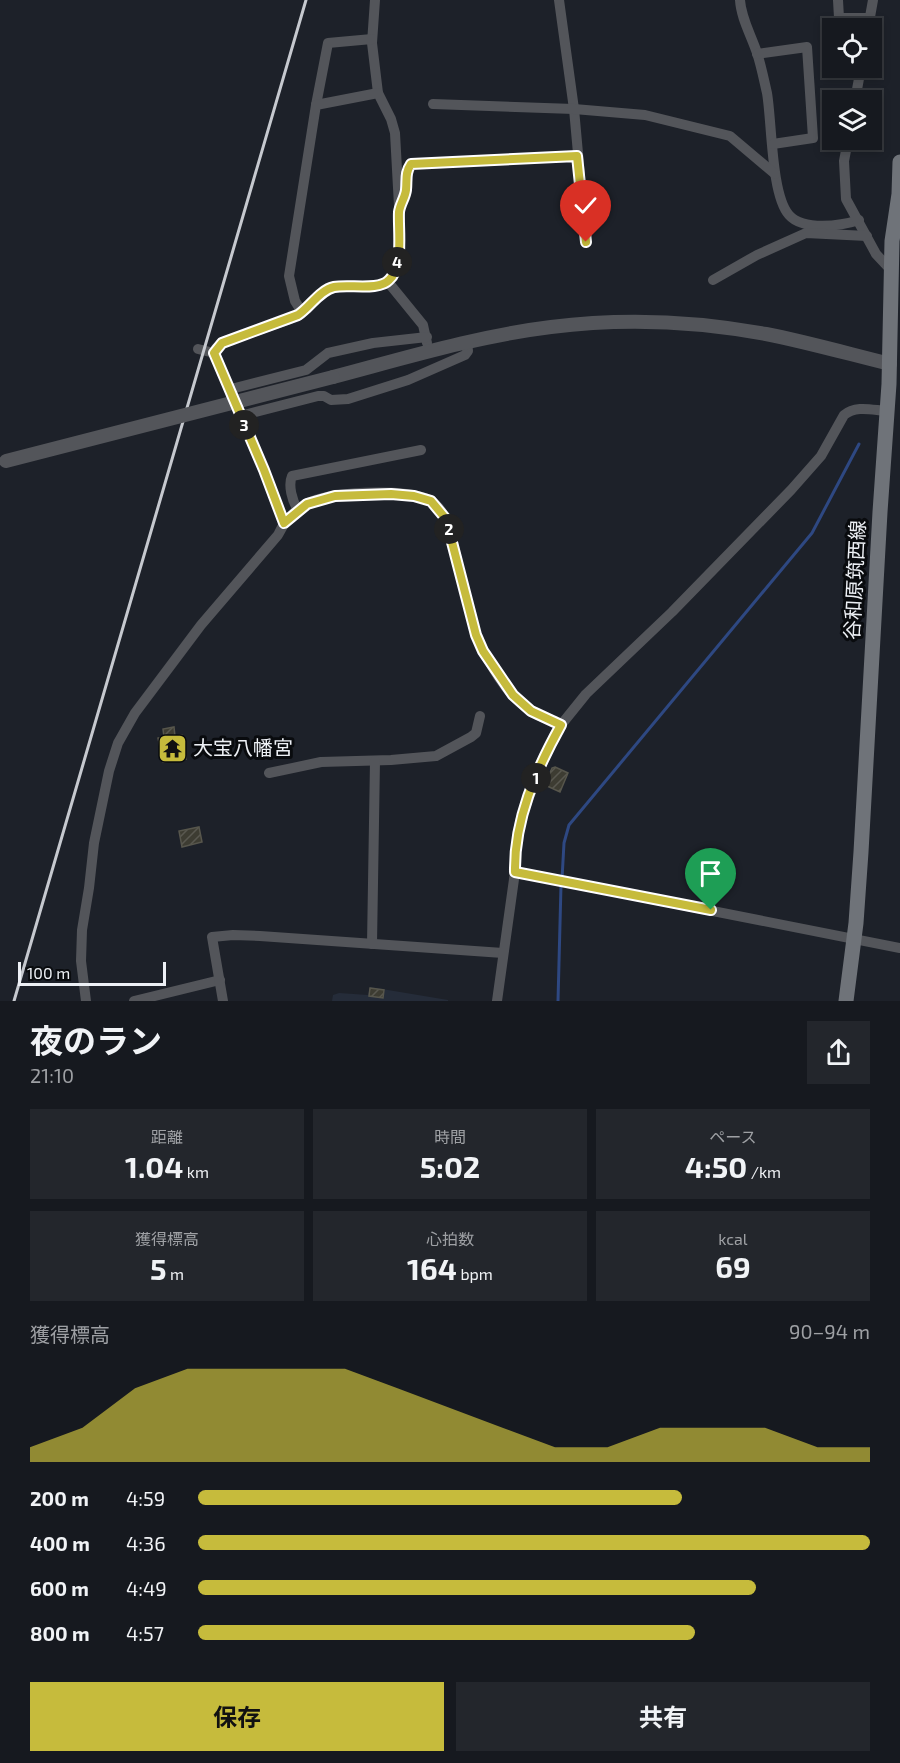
<!DOCTYPE html>
<html lang="ja">
<meta charset="utf-8">
<style>
:root{--surface:#16191f;--page:#23262c;--text:#f1f3f6;--muted:#9ea0a4;--line:#35383d;--accent:#c6bb3c}
body{margin:0;font-family:"Exo 2","Noto Sans JP",sans-serif;background:var(--page);color:var(--text);height:100vh;display:flex;flex-direction:column;font-size:22px;white-space:nowrap}
*{box-sizing:border-box;margin:0}
p{font-size:20px;color:var(--muted)}
.icon{flex:none;width:33px;height:33px;fill:none;stroke:currentColor;stroke-width:2;stroke-linecap:round;stroke-linejoin:round}
.map{position:relative;height:1001px;overflow:hidden}
.details{display:flex;flex-direction:column;background:var(--surface);flex:1}
.details>*{flex:none}
.buttons{position:absolute;left:822px;top:18px;display:grid;gap:12px}
.buttons a{display:grid;place-items:center;width:60px;height:60px;border-radius:0px;background:var(--surface);box-shadow:0 3px 9px #0003,0 0 0 2px var(--line);font-size:30px}
.scale{position:absolute;left:18px;bottom:15px;width:148px;box-sizing:border-box;padding-left:6px;border:3px solid #edf0f5;border-top:0;font-size:16px;line-height:21px;white-space:nowrap;color:#edf0f5;-webkit-text-stroke:4px #090b0e;paint-order:stroke}
.pin{position:absolute;display:grid;place-items:center;width:51px;height:51px;color:#fff;margin:-62px -26px;border-radius:50% 50% 50% 0;rotate:-45deg;box-shadow:0 0 6px #0007}
.pin .icon{rotate:45deg}
.km{position:absolute;width:30px;height:30px;margin:-15px;border-radius:50%;background:#222;color:#fff;font-size:16px;line-height:30px;text-align:center}
.round{display:grid;place-items:center;flex:none;width:63px;height:63px;border-radius:0px;background:var(--page)}
.overview{display:flex;align-items:center;justify-content:space-between;height:102px;padding:0 30px}
h1{font-size:33px;font-weight:700;line-height:45px}
.stats{display:grid;grid-template-columns:repeat(3,1fr);gap:9px;height:102px;padding:6px 30px}
.stats div{display:grid;align-content:center;border-radius:0px;background:var(--page);text-align:center}
.stats b{font-size:30px;font-weight:700}
.stats small{font-size:16px;font-weight:400}
.stats p{font-size:16px}
.chart{height:168px;padding:12px 30px}
.chart p{display:flex;justify-content:space-between}
.chart svg{width:100%;height:108px;margin-top:6px;fill:var(--accent);opacity:.7}
.cta{display:flex;gap:12px;margin-top:auto;padding:12px 30px}
.cta a{flex:1;height:69px;border-radius:0px;background:var(--accent);color:#111;font-size:24px;font-weight:700;line-height:69px;text-align:center}
.cta a+a{background:var(--page);color:var(--text)}
ul{padding:0 30px;list-style:none;font-size:20px}
li{display:grid;grid-template-columns:96px 72px 1fr;align-items:center;height:45px}
li i{height:15px;border-radius:8px;background:var(--accent)}
.map>svg:first-child{display:block}
.built{fill:#252c39}
.lines{fill:none;stroke-linecap:round;stroke-linejoin:round}
.stream{stroke:#2e4882;stroke-width:3}
.building{fill:url(#building-hatch);stroke:#57564c;stroke-width:1.5}
.minor{stroke:#53555a;stroke-width:10}
.tertiary{stroke:#53555a;stroke-width:14}
.secondary{stroke:#6f7379;stroke-width:15}
.rail{stroke:#c6c9cf;stroke-width:3}
.tertiary-bridge{stroke:#53555a;stroke-width:14}
.route-casing{stroke:#fff;stroke-width:12}
.route{stroke:#c6bb3c;stroke-width:8}
.labels{text-anchor:middle;stroke-width:6;stroke-linejoin:round;paint-order:stroke}
.street-label{font-size:20px;fill:#edf0f5;stroke:#090b0e}
.poi-label{font-size:20px;fill:#edf0f5;stroke:#090b0e;text-anchor:start}
</style>
<div class="map">
<svg width="900" height="1001" viewBox="0 0 900 1001">
<defs>
<pattern id="building-hatch" width="6" height="6" patternUnits="userSpaceOnUse" patternTransform="scale(1.5)"><rect width="6" height="6" fill="#3d3c32"/><path d="M-1 1l2-2M0 6l6-6M5 7l2-2" fill="none" stroke="#595850"/></pattern>
</defs>
<rect width="100%" height="100%" fill="#1d2129"/>
<!-- built -->
<path class="built" d="M370 987 448 1000V1001H332L333 995 339 993 368 995Z"/>
<g class="lines">
<!-- stream -->
<g class="stream">
<path d="M562 879 564 843 569 825 812 533 859 444"/>
<path d="M558 1001 561 885"/>
</g>
</g>
<!-- building -->
<g class="building">
<path d="M174 727 175 736 182 735 186 759 163 762 158 738 164 737 163 729Z"/>
<path d="M555 767 568 773 560 792 545 785 552 768Z"/>
<path d="M199 827 202 842 182 847 179 831Z"/>
<path d="M370 988 384 990 383 998 369 996Z"/>
</g>
<g class="lines">
<!-- minor -->
<g class="minor">
<path d="M375 0 372 43 378 93"/>
<path d="M559 0 574 109 586 242"/>
<path d="M740 0C741 18 751 35 757 53 761 65 764 80 767 93 772 122 771 195 789 215 803 231 841 226 859 220"/>
<path d="M838 0 839 18H870"/>
<path d="M868 28 873 0"/>
<path d="M757 54 807 47 813 138 773 144"/>
<path d="M855 100 861 68"/>
<path d="M433 104 574 109 645 115 730 136 775 174"/>
<path d="M316 105 328 43 372 39"/>
<path d="M848 140 844 161 846 199 876 254 891 270"/>
<path d="M713 280 757 255 806 233 867 236"/>
<path d="M388 282 423 325 427 343"/>
<path d="M302 312 295 301 289 276 316 105 378 93 391 119 395 133 399 206"/>
<path d="M198 349 214 353"/>
<path d="M214 353 216 348 222 343 290 319 307 309 322 293 335 287C348 286 375 289 386 283 404 273 398 229 399 212 400 206 404 200 405 194 409 182 403 176 411 164L577 156"/>
<path d="M214 353 264 470 284 523"/>
<path d="M231 389 306 370 328 353 373 343 427 337"/>
<path d="M240 416 318 396H324L331 400 348 399 408 380 465 355 468 351 467 342"/>
<path d="M298 510C292 501 288 485 292 476L421 450"/>
<path d="M269 773 321 762 391 760 436 756 471 737 476 733 480 716"/>
<path d="M515 872 900 948"/>
<path d="M372 944 375 761"/>
<path d="M86 1001 81 961 82 930 89 888 94 843 109 771 118 743 135 713 201 625 278 535C284 522 293 511 306 504 330 491 399 489 425 498 437 502 444 513 448 525L476 635C488 661 505 695 531 711 540 717 551 720 561 725"/>
<path d="M134 1001 220 980"/>
<path d="M223 1001 212 937 233 935 260 936 503 953"/>
<path d="M497 1001 515 872 516 846 520 821 543 761 561 725 586 694 672 612 791 490 821 456 844 415C856 405 872 410 886 411"/>
</g>
<!-- tertiary -->
<path class="tertiary" d="M333 377C405 358 477 336 551 327 621 318 696 321 766 334 807 342 849 354 890 364"/>
<!-- secondary -->
<path class="secondary" d="M846 1001 856 923 861 852 880 512 889 384 892 241 899 194 900 162"/>
<!-- rail -->
<path class="rail" d="M14 1001 306 0"/>
<!-- tertiary-bridge -->
<path class="tertiary-bridge" d="M6 461 333 377"/>
</g>
<g class="lines">
<defs>
<path id="route" d="M586 242 577 156 411 164C405 173 407 179 406 190 405 198 400 204 399 212 398 230 404 267 389 280 379 291 349 284 334 287 320 290 310 307 298 315L222 343 214 353 264 470 284 523 307 504 335 496 391 494 414 496 431 501 446 519 476 635 483 651 513 695 531 711 561 725C536 770 514 820 515 872L711 910"/>
</defs>
<!-- route casing -->
<use href="#route" class="route-casing"/>
<!-- route -->
<use href="#route" class="route"/>
</g>
<!-- icons -->
<defs>
<symbol id="temple-square" viewBox="-11 -11 22 22"><rect x="-9" y="-9" width="18" height="18" rx="4" fill="#c6bb3c" stroke="#090b0e"/><path d="M0-6L5-2H3V0L6.5 2.5H4V6H1.5V3h-3V6H-4V2.5H-6.5L-3 0V-2H-5Z" fill="#111"/></symbol>
</defs>
<g fill-rule="evenodd">
<use href="#temple-square" x="156" y="732" width="33" height="33"/>
</g>
<g class="labels">
<!-- street labels -->
<g class="street-label">
<text transform="translate(855 580) rotate(-87)" y="7">谷和原筑西線</text>
</g>
<!-- poi labels -->
<g class="poi-label">
<text x="193" y="755">大宝八幡宮</text>
</g>
</g>
</svg>
<div class="buttons">
<a><svg class="icon" aria-label="locate" viewBox="0 0 24 24"><circle cx="12" cy="12" r="6"/><path d="M12 2v4M12 18v4M2 12h4M18 12h4"/></svg></a>
<a><svg class="icon" aria-label="layers" viewBox="0 0 24 24"><path d="M12 4l9 5-9 5-9-5zM3 14l9 5 9-5"/></svg></a>
</div>
<div class="scale">100 m</div>
<div class="pin" style="left:711px;top:910px;background:#1e9e55"><svg class="icon" aria-label="arrive" viewBox="0 0 24 24"><path d="M6 21V4h12l-3 4 3 4H6"/></svg></div>
<div class="pin" style="left:586px;top:242px;background:#d93025"><svg class="icon" aria-label="check" viewBox="0 0 24 24"><path d="M5 12l5 5 9-10"/></svg></div>
<b class="km" style="left:536px;top:778px">1</b>
<b class="km" style="left:449px;top:529px">2</b>
<b class="km" style="left:244px;top:425px">3</b>
<b class="km" style="left:397px;top:262px">4</b>
</div>
<section class="details">
<div class="overview"><div><h1>夜のラン</h1><p>21:10</p></div><a class="round"><svg class="icon" aria-label="share" viewBox="0 0 24 24"><path d="M12 15V3M7 8l5-5 5 5M5 13v7h14v-7"/></svg></a></div>
<div class="stats">
<div><p>距離</p><b>1.04<small> km</small></b></div>
<div><p>時間</p><b>5:02</b></div>
<div><p>ペース</p><b>4:50<small> /km</small></b></div>
</div>
<div class="stats">
<div><p>獲得標高</p><b>5<small> m</small></b></div>
<div><p>心拍数</p><b>164<small> bpm</small></b></div>
<div><p>kcal</p><b>69</b></div>
</div>
<div class="chart"><p><span>獲得標高</span>90–94 m</p>
<svg viewBox="0 0 160 44" preserveAspectRatio="none"><path d="M0 44V38L10 30L20 14L30 6L40 6L50 6L60 6L70 14L80 22L90 30L100 38L110 38L120 30L130 30L140 30L150 38L160 38V44z"/></svg>
</div>
<ul>
<li><b>200 m</b>4:59<i style="width:72%"></i></li>
<li><b>400 m</b>4:36<i style="width:100%"></i></li>
<li><b>600 m</b>4:49<i style="width:83%"></i></li>
<li><b>800 m</b>4:57<i style="width:74%"></i></li>
</ul>
<div class="cta"><a>保存</a><a>共有</a></div>
</section>
